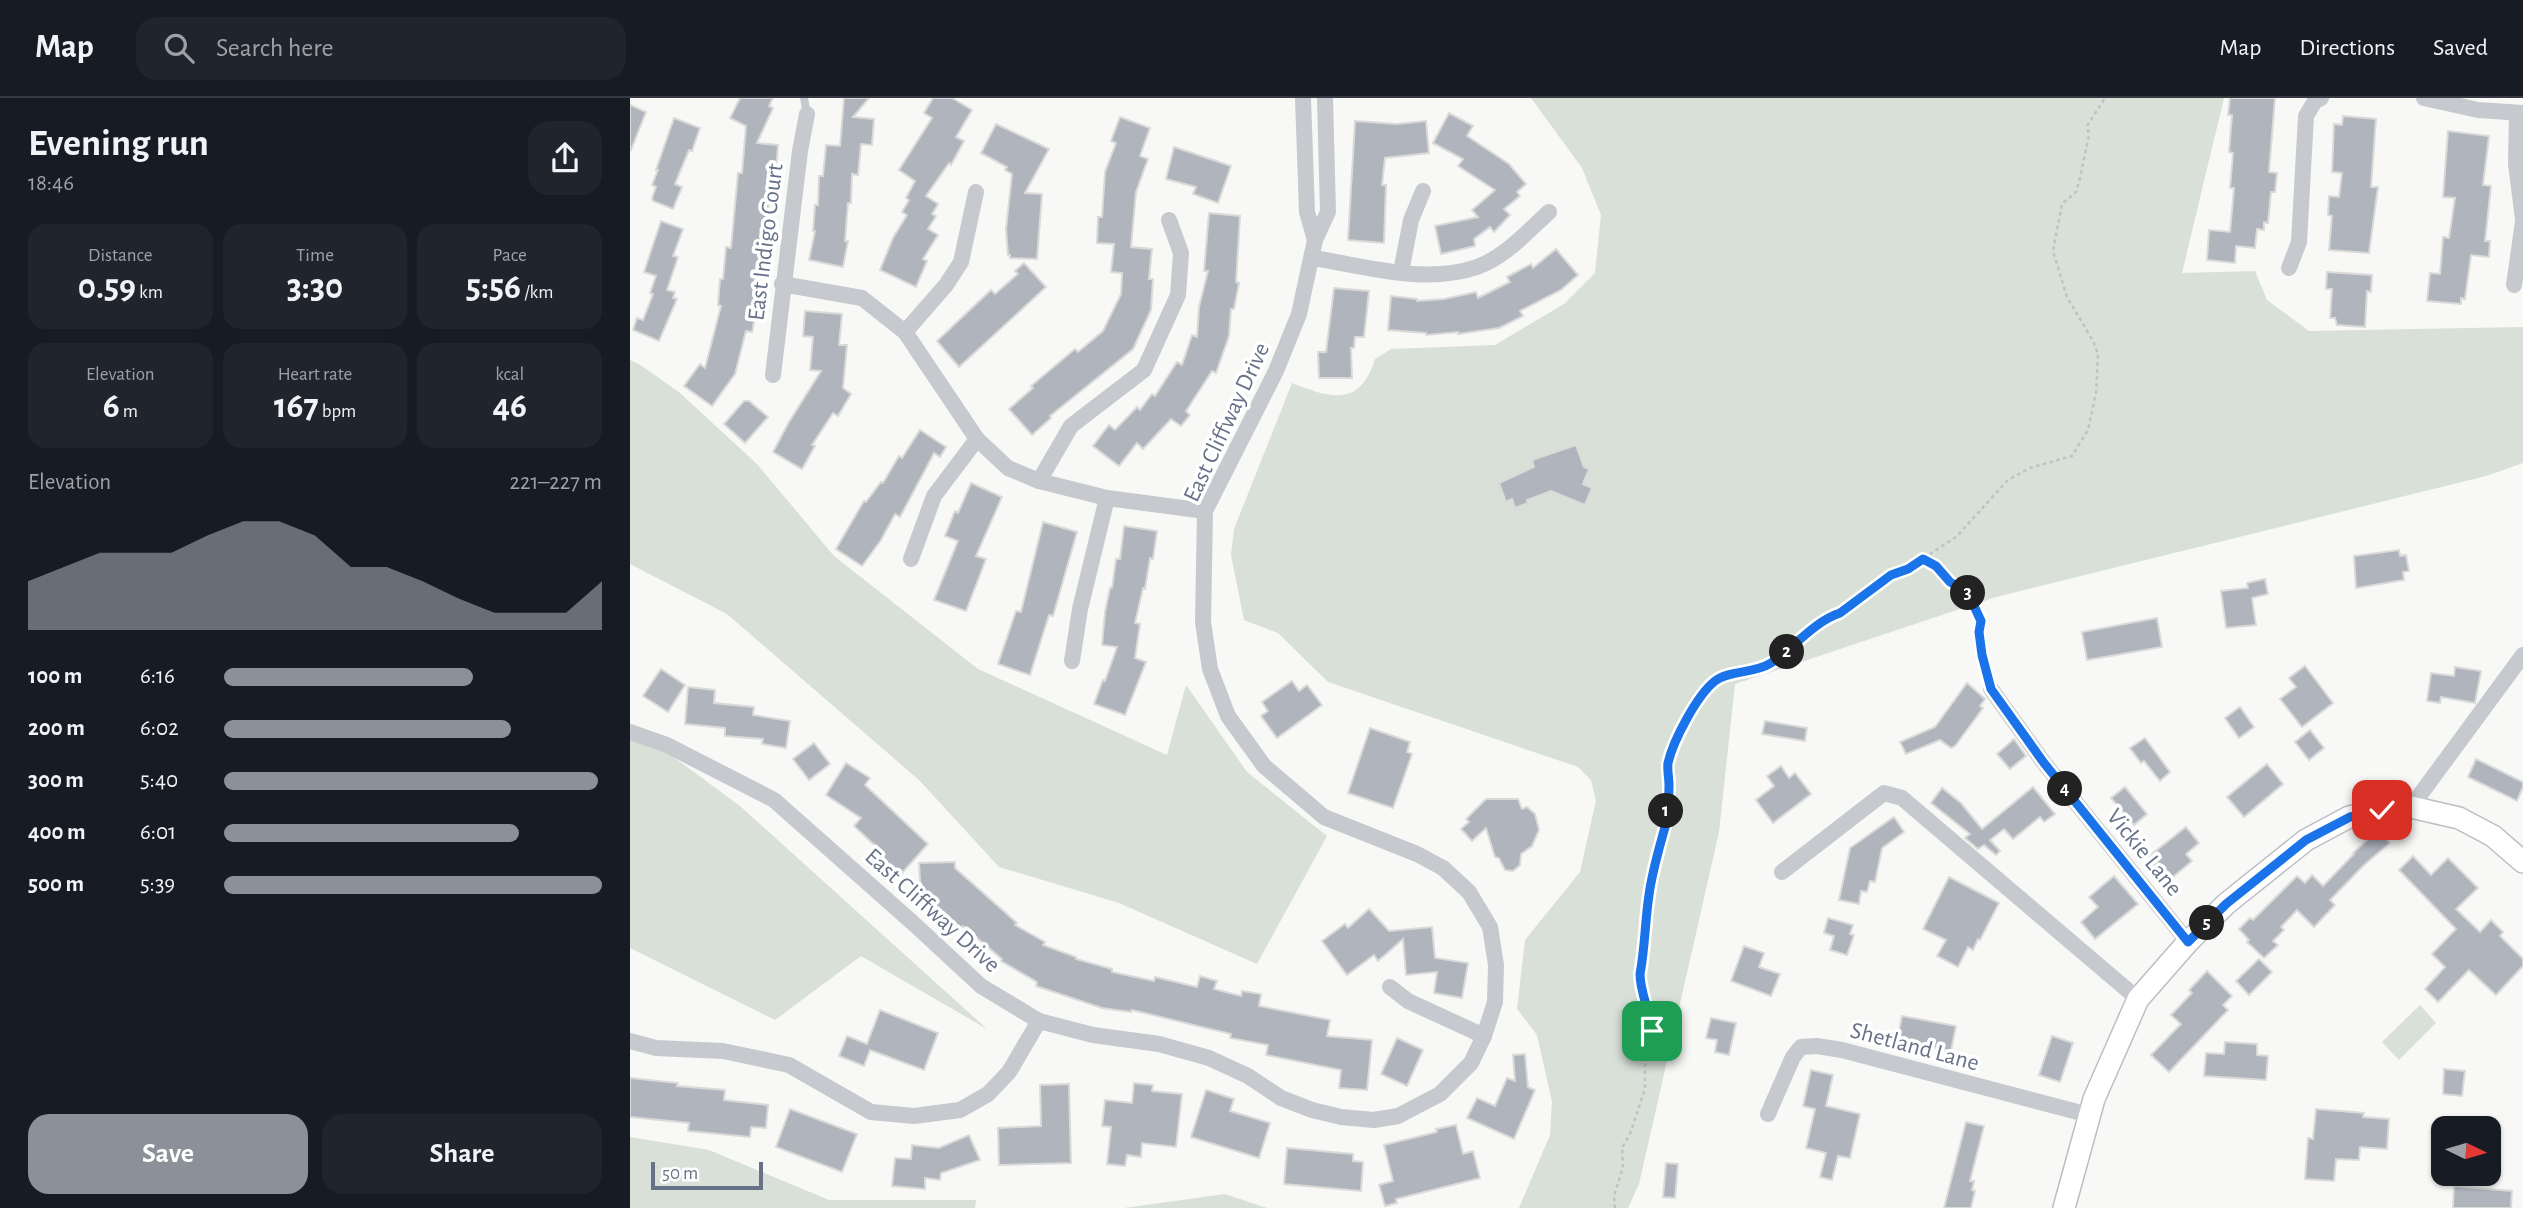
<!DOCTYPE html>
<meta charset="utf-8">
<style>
:root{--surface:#171b24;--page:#20242c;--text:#f1f3f6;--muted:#9ea1a6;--line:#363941;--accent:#8c9099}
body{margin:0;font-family:"Alegreya Sans",sans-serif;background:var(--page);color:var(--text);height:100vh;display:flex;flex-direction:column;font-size:26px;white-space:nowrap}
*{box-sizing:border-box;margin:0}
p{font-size:23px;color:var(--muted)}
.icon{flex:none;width:38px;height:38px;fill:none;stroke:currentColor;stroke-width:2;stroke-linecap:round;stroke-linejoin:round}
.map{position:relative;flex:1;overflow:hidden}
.side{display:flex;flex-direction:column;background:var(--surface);width:630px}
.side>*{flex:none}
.needle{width:46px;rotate:95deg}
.buttons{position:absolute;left:1801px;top:1018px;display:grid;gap:14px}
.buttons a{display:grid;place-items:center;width:70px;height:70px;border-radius:14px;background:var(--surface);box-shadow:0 2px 5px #0004;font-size:35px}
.scale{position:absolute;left:21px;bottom:18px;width:112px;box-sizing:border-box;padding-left:7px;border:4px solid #677288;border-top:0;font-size:19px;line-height:24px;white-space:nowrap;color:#677288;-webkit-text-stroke:5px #fff;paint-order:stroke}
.pin{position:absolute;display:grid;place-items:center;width:60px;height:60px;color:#fff;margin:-30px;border-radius:14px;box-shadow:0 4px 10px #0006}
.km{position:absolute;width:35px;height:35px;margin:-18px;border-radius:50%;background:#222;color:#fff;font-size:19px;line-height:35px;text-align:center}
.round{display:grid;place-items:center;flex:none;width:74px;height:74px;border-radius:21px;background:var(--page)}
.headline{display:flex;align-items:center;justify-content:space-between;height:119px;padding:0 28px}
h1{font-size:38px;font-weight:600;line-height:52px}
.stats{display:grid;grid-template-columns:repeat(3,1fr);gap:10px;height:119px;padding:7px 28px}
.stats div{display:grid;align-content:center;border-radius:18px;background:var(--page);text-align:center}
.stats b{font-size:35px;font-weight:600}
.stats small{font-size:19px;font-weight:400}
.stats p{font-size:19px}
.chart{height:196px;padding:14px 28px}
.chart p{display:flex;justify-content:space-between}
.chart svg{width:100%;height:126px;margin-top:7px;fill:var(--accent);opacity:.7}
.cta{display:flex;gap:14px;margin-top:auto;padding:14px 28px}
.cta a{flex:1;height:80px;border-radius:21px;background:var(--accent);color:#fff;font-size:28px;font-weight:600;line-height:80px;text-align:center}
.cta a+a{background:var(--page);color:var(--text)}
ul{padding:0 28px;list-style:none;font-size:23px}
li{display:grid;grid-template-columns:112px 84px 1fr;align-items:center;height:52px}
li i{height:18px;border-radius:9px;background:var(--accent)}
header{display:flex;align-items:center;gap:42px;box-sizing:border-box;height:98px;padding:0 35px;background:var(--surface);border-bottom:2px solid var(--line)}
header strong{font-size:33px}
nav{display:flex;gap:38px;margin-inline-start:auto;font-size:24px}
.search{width:490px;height:63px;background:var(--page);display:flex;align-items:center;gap:18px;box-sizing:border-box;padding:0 24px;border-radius:21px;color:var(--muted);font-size:26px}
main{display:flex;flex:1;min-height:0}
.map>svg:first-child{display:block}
.green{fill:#d8e0d7}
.building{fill:#afb4bd;stroke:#dadad8;stroke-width:2}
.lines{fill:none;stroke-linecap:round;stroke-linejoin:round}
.secondary-casing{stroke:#bbbec4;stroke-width:24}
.path{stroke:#c0c1c4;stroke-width:2.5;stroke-dasharray:3.5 3.5;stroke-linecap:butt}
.lane{stroke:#c6c9cd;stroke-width:8}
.street{stroke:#c6c9cd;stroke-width:16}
.secondary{stroke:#fff;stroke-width:21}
.route-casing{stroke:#fff;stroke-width:14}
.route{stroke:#1a73e8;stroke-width:9}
.labels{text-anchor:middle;stroke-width:7;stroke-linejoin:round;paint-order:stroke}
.street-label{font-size:24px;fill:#677288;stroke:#fff}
</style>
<header>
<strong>Map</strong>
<div class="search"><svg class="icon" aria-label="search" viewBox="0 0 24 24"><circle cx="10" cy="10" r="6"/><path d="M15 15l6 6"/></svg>Search here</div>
<nav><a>Map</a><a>Directions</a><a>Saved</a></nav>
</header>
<main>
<section class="side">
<div class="headline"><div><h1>Evening run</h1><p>18:46</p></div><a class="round"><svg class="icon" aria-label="share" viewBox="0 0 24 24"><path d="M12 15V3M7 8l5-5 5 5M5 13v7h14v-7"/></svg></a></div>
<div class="stats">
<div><p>Distance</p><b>0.59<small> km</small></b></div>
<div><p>Time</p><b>3:30</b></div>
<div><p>Pace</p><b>5:56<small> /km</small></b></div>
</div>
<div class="stats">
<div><p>Elevation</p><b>6<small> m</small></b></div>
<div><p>Heart rate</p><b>167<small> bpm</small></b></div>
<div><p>kcal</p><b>46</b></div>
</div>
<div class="chart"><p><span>Elevation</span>221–227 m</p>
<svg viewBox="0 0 160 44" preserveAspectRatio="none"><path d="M0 44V27L10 22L20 17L30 17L40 17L50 11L60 6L70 6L80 11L90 22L100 22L110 27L120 33L130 38L140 38L150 38L160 27V44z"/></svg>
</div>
<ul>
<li><b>100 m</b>6:16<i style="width:66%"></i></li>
<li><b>200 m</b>6:02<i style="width:76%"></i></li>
<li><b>300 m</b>5:40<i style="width:99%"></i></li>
<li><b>400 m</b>6:01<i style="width:78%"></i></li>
<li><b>500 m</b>5:39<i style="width:100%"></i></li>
</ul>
<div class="cta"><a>Save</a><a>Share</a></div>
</section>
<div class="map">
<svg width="1893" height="1110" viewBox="0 0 1893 1110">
<rect width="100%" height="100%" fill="#f8f8f6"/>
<!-- green -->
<g class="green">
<path d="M901 0H1594L1552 175 1625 173 1637 202 1679 233 1893 229V365L1856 378 1366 499 1105 586 1089 734 1009 1086 998 1110H889L920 1037 922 1004 907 937 887 911 895 842 950 774 966 703 961 682 948 669 698 584 648 535 614 522 601 457 604 431 662 285C700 300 730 310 745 261L761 251 865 247 934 206 965 175 971 117 952 70Z"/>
<path d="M0 262 12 268 50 295 127 366 204 458 348 571 537 657 556 587 617 674 697 738 627 866 489 805 369 769 289 682 97 516 0 466Z"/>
<path d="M0 627 110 708 357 931 231 858 145 922 0 850Z"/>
<path d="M1790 907 1806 925 1769 962 1752 944Z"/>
<path d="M0 1039 79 1052 199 1102H346L345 1110H0Z"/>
<path d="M595 1096 637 1110H494Z"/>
</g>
<!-- building -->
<g class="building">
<path d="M110 0H143L139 8 143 10 127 45 148 47 146 74 141 105H139L136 134H134L125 219 122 234 116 233 105 276 82 308 54 288 70 266 75 270 91 208 88 207 90 181H93L96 149 101 150 108 75H112L116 28 100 20Z"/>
<path d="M214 0H239L223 19 244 21 242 47 231 46 228 77 222 76 221 105H218L215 143H218L213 169 179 162 185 133H183L185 107H188L189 78H193L196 47 210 48Z"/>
<path d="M303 0H322L342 12 326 39 334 43 321 67 319 65 296 98 308 106 302 116 306 118 298 131 308 137 293 161 297 163 286 189 250 172 263 140 277 117 272 114 279 102 276 100 285 83 269 72 302 20 294 15Z"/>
<path d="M1600 0H1645L1639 74 1647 75 1645 94H1641L1638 125 1634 124V132L1627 131 1625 150 1606 148 1605 165 1577 162 1579 132 1600 134 1604 90H1600L1603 55 1599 54 1602 17H1598Z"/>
<path d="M0 7 16 14 1 52 0 51Z"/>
<path d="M819 15 843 28 837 38 879 66 896 86 887 94 890 98 874 111 880 117 864 134 860 129 844 141 845 148 811 156 805 128 848 119 842 112 865 92 828 68 833 61 803 45Z"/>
<path d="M1713 18 1746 21 1741 89H1748L1739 155 1699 152 1702 118 1698 117 1699 98 1709 99 1712 75 1702 74 1704 26 1712 27Z"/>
<path d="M490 19 520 30 510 58 518 61 506 94 501 149 522 151 519 181H523L521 212 503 251 420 318 421 320 402 337 379 311 403 290 401 288 445 251 448 254 473 233 491 196 492 175 481 174 484 146 467 145 468 119H472L475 74 486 45 481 43Z"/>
<path d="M44 20 70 30 62 53 59 52 45 86 52 89 43 111 23 103 22 100 26 89 22 87 28 72H26Z"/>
<path d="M725 23 766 26 796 23 799 55 755 60 752 87H756L754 145 718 142Z"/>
<path d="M366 26 419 51 395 95 412 96 407 161 380 160V157H378L376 131 382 76 375 72 377 69 351 55Z"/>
<path d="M1818 33 1859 38 1853 87 1861 88 1855 143H1860L1859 159 1841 157 1835 201 1831 200V206L1797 203 1800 175 1810 176 1813 139 1819 140 1825 100 1813 99Z"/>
<path d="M544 49 601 68 588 105 563 96 566 89 536 81Z"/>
<path d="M579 115 610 118 606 184 609 185 604 211H601L599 238 586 275 582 273 556 313 560 317 551 328 541 321 513 351 507 345 489 368 463 348 479 327 485 332 507 309 510 312 522 296 525 298 547 264 552 267 562 237 567 239 569 209 578 173H574Z"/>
<path d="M31 123 53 131 43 158 48 159 37 192 45 194 43 200 47 201 29 243 3 232 7 220 13 222 23 196 20 195 26 178 14 174Z"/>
<path d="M926 151 948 177 931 192 890 213 893 218 869 230 828 236V234L796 237V235L758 232 761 198 787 201V203L814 201 846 194 848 200 880 184 877 179 901 166 903 170Z"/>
<path d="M394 165 416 189 329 269 307 243 361 192 365 196 388 176 385 173Z"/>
<path d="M1697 174 1742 177 1741 194 1737 193 1735 229 1707 227 1705 220H1700L1702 191H1696Z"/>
<path d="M704 190 739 193 734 239H725L724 250H721L722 280H689L688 254H696Z"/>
<path d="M175 213 212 216 209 247H217L213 290 221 296 208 318 203 315 182 347 185 348 172 371 143 354 159 324 191 273 180 272 183 239 173 238Z"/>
<path d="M114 303H119L138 319 115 345 94 326Z"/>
<path d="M290 332 316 349 310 359 304 355 270 419 265 416 251 442 232 468 206 451 234 403 236 404 251 384 253 385 269 358 272 360Z"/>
<path d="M946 347 954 369 959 371 953 386 962 390 955 407 921 393 897 402 898 405 885 410 882 401 876 404 869 385 904 369 902 362Z"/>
<path d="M341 385 372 399 346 458 356 461 336 513 304 502 328 443 315 438 325 413 328 415Z"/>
<path d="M413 424 447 434 423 518 419 517 400 577 368 566 386 513 391 514Z"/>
<path d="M494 428 527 433 523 461 520 460 515 491 513 490 505 525 510 526 505 560 516 564 495 617 464 606 473 582 475 583 487 549 472 547 475 514 480 490H482L486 461H490Z"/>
<path d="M1769 452 1770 458 1776 457 1779 473 1773 474 1774 482 1726 490 1724 458Z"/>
<path d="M1635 481 1638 496 1622 500 1626 527 1596 530 1591 493 1618 490 1617 485Z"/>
<path d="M1527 520 1532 549 1457 562 1452 534Z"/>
<path d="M1675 568 1703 605 1672 629 1650 601 1666 589 1659 580Z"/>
<path d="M1825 569 1851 573 1845 605 1811 599 1810 605 1797 603 1801 575 1824 578Z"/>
<path d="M31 571 55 587 38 614 13 598Z"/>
<path d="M662 583 669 593 677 587 692 607 647 640 631 618 638 613 632 604Z"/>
<path d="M1337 585 1355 601 1350 608 1353 610 1325 648 1321 650 1310 642 1276 656 1270 644 1305 629Z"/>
<path d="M58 589 85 592 84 605 124 609 123 617 160 623 156 650 132 646 133 641 95 638V630L55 626Z"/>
<path d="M1610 609 1624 629 1609 640 1595 620Z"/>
<path d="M1135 623 1177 630 1175 643 1132 636Z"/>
<path d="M740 630 780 644 777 654 782 656 763 710 718 695Z"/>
<path d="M1680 632 1694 650 1679 662 1665 644Z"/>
<path d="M1515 640 1540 674 1530 683 1514 663 1511 665 1500 650Z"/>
<path d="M1384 641 1396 658 1380 671 1367 656Z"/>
<path d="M184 645 200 666 179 682 163 661Z"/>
<path d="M1846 661 1893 684V689L1887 703 1838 679Z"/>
<path d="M216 665 240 680 235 687 298 746 271 776 249 757 252 754 224 728 231 720 196 697Z"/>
<path d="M1637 666 1653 686 1614 719 1597 699Z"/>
<path d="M1151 668 1159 680 1165 675 1181 696 1143 725 1126 702 1144 688 1137 678Z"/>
<path d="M1403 689 1425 716 1414 724 1410 719 1383 741 1374 731 1360 742 1370 753 1366 757 1354 747 1348 751 1335 740 1340 736 1301 705 1312 690 1331 705 1352 731Z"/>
<path d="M1495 689 1517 716 1504 727 1481 700Z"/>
<path d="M856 701H888L892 711 897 709 905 716 909 732 902 748 891 756 890 767 883 773 875 772 869 760 865 759 856 730 842 743 831 731 839 724 836 721Z"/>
<path d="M1264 719 1274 734 1252 750 1245 784 1240 783 1237 794 1231 793 1229 806 1209 802 1220 750Z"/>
<path d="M1556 729 1569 745 1556 756 1562 763 1537 784 1518 759Z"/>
<path d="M1748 732 1760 745 1734 767 1700 802 1705 807 1684 829 1667 812 1651 829 1654 832 1643 843 1648 847 1634 860 1617 844 1619 842 1609 831 1620 820 1623 822 1667 778 1675 785 1682 777 1693 788 1724 756 1723 755Z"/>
<path d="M1783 758 1801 777 1818 760 1848 790 1826 811 1850 834 1861 822 1873 834 1870 838 1893 861V868L1866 897 1839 872 1808 904 1795 891 1815 869 1802 856 1826 831 1769 772Z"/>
<path d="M325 764V770L387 825 385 827 415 844 413 847 446 859V861L482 871V874L524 883 525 879 567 889 570 878 587 883 584 891 611 898 612 893 631 896 629 908 700 922 697 938 742 942 737 992 709 990 711 972 636 957 638 947 600 940 601 936 502 912 501 914 472 910 406 888 407 884 371 863 372 861 333 828 331 830 298 800H291L289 765Z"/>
<path d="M1484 778 1508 806 1465 841 1451 824 1468 809 1459 799Z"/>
<path d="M1319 779 1369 805 1350 842 1348 841 1343 852 1338 849 1328 869 1307 858 1316 842 1293 831Z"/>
<path d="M739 811 759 833 802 829 805 860 838 865 832 900 804 895 807 874 776 877 773 841 748 863 744 857 717 877 692 843 715 826 718 830Z"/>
<path d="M1198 820 1223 827 1220 836 1224 837 1217 857 1200 852 1204 838 1194 835Z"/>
<path d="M1114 848 1134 855 1129 869 1150 876 1141 898 1101 883Z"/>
<path d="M1629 861 1642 874 1619 897 1606 883Z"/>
<path d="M1577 873 1602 898 1593 907 1598 912 1539 974 1521 957 1551 926 1541 917 1562 895 1559 892Z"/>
<path d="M250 912 308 935 294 972 240 952 234 968 209 958 217 938 237 946Z"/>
<path d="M1272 918 1326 928 1321 953 1267 943Z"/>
<path d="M1081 920 1106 925 1099 957 1085 954 1087 942 1076 940Z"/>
<path d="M1422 938 1443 945 1430 984 1409 977Z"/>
<path d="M767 940 793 952 777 988 751 976Z"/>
<path d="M1595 944 1627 946V957L1638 958 1636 982 1574 978 1576 955 1594 956Z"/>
<path d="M895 956 898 989 905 992 884 1041 837 1020 847 1000 865 1008 877 980 885 983 883 957Z"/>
<path d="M1814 971 1835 973 1832 998 1813 996Z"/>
<path d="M1181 972 1203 977 1196 1008 1230 1016 1220 1060 1208 1058 1202 1082 1190 1079 1196 1055 1176 1050 1185 1011 1173 1008Z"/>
<path d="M0 980 48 985 47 988 95 992 94 1002 138 1007 136 1030 121 1029 120 1039 58 1033 59 1025 0 1019Z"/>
<path d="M504 985 523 987 522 993 552 996 546 1049 512 1045 511 1059 497 1057 495 1068 477 1066 481 1029 472 1028 475 1002 502 1005Z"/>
<path d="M439 986 441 1065 369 1067 368 1030 411 1028 410 987Z"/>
<path d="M576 992 604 1001 600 1013 640 1025 629 1060 561 1039Z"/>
<path d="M160 1011 227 1036 212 1074 146 1049Z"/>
<path d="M1686 1011 1734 1015 1733 1019 1759 1021 1757 1051 1730 1049 1729 1062 1706 1061 1704 1083 1675 1081 1678 1040 1683 1041Z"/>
<path d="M1336 1024 1354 1028 1340 1083H1344L1342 1092 1345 1093 1341 1110H1314Z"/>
<path d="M826 1027 833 1056 843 1053 850 1080 766 1101 767 1105 755 1108 749 1087 763 1083 754 1047 807 1034 806 1031Z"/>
<path d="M339 1037 350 1062 311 1075 310 1082 295 1080V1091L262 1088 265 1060 281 1061 282 1047 309 1050Z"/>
<path d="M657 1050 723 1056V1063L733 1064 731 1093 654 1086Z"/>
<path d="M1036 1065 1048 1066 1045 1100 1033 1099Z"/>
<path d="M1824 1088 1882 1093 1881 1110H1823Z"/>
</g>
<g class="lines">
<defs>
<path id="secondary" d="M1434 1110 1464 1001 1508 901 1558 844 1596 806 1676 742 1719 719 1752 712 1781 709 1829 720 1863 738 1893 764"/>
</defs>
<!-- secondary casing -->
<use href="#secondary" class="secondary-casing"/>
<!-- path -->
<g class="path">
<path d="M1293 461 1305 468 1320 484 1338 495 1351 523 1349 534 1358 577"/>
<path d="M985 1110 984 1098 993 1069 992 1050 1000 1036 1015 991V953L1022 933 1020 917 1010 888V876C1015 850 1015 823 1019 797 1022 774 1029 751 1035 729 1038 716 1039 700 1039 686 1039 679 1037 672 1038 665 1043 643 1066 597 1085 583 1099 572 1124 576 1140 565 1164 550 1183 524 1210 515L1261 477 1277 471 1326 439 1378 382 1400 370 1442 358 1458 332 1466 295 1468 256 1463 243 1437 199 1423 153 1432 106 1446 94 1449 84 1459 37 1457 28 1475 0"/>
</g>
<!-- lane -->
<path class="lane" d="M174 0 177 16"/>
<!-- street -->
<g class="street">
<path d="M673 0 677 114 685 142"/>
<path d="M1794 0 1848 12 1893 15"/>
<path d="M1887 15 1886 66 1893 121"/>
<path d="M683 160C735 168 795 187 847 169 875 159 897 134 919 114"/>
<path d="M1659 170 1669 144 1676 18 1685 3 1691 0"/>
<path d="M771 174 781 122 793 93"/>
<path d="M152 186 232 200 275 234 347 341 378 370 409 383 477 400 575 413"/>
<path d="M1884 187 1893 124"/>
<path d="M275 234 316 187 331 164 346 94"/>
<path d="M143 277 170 53 177 16"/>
<path d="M409 383 441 328 514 272 548 197 551 155 539 122"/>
<path d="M281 461 304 398 347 341"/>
<path d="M442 563 450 511 477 400"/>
<path d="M1361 591 1414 665 1558 844"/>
<path d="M0 634 37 647 144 702 283 825 351 888 409 923 463 937 529 946 579 960 618 978 651 1000 682 1012 711 1019 744 1022 768 1018 810 996 841 965 854 938 865 904 866 867 860 829 839 794 813 770 787 756 694 719 634 668 598 618 580 571 573 524 575 413 646 273 669 216 685 142 698 114 695 0"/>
<path d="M1781 709 1893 557"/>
<path d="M1152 774 1254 695 1272 700 1508 901"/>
<path d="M760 889 778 903 854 938"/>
<path d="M0 943 26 950 93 953 159 967 241 1014 284 1018 330 1012 358 996 379 974 409 923"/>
<path d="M1138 1016 1163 959 1171 949 1187 948 1212 952 1459 1017"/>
</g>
<!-- secondary -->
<use href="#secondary" class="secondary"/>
</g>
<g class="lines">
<defs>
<path id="route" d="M1022 933C1020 913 1010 895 1010 876 1015 850 1015 823 1019 797 1022 774 1029 751 1035 729 1038 716 1039 700 1039 687 1039 679 1037 672 1038 665 1043 643 1067 597 1085 583 1099 572 1124 576 1141 565 1164 550 1183 524 1210 515L1261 477 1278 471 1293 461 1306 468 1320 484 1338 495 1351 523 1349 534 1352 557 1361 591 1414 665 1558 844 1596 806 1676 742 1720 719 1752 712"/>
</defs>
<!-- route casing -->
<use href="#route" class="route-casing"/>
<!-- route -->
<use href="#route" class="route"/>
</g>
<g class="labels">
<!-- street labels -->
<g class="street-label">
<text transform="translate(135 144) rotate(-83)" y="8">East Indigo Court</text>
<text transform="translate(596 324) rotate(-65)" y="8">East Cliffway Drive</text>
<text transform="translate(1515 754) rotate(51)" y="8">Vickie Lane</text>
<text transform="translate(303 812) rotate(42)" y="8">East Cliffway Drive</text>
<text transform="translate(1285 948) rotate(15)" y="8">Shetland Lane</text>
</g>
</g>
</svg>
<div class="buttons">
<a><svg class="needle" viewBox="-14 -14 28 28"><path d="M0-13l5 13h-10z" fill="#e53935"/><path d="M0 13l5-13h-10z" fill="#9ea1a6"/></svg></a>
</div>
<div class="scale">50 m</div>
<div class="pin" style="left:1022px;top:933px;background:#1e9e55"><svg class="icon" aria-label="arrive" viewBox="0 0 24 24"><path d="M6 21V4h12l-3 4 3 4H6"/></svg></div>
<div class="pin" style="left:1752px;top:712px;background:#d93025"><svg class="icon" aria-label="check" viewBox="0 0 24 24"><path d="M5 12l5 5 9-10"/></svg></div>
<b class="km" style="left:1036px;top:713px">1</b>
<b class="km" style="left:1157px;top:554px">2</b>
<b class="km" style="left:1338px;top:495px">3</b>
<b class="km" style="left:1435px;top:691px">4</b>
<b class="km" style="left:1577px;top:825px">5</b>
</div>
</main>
